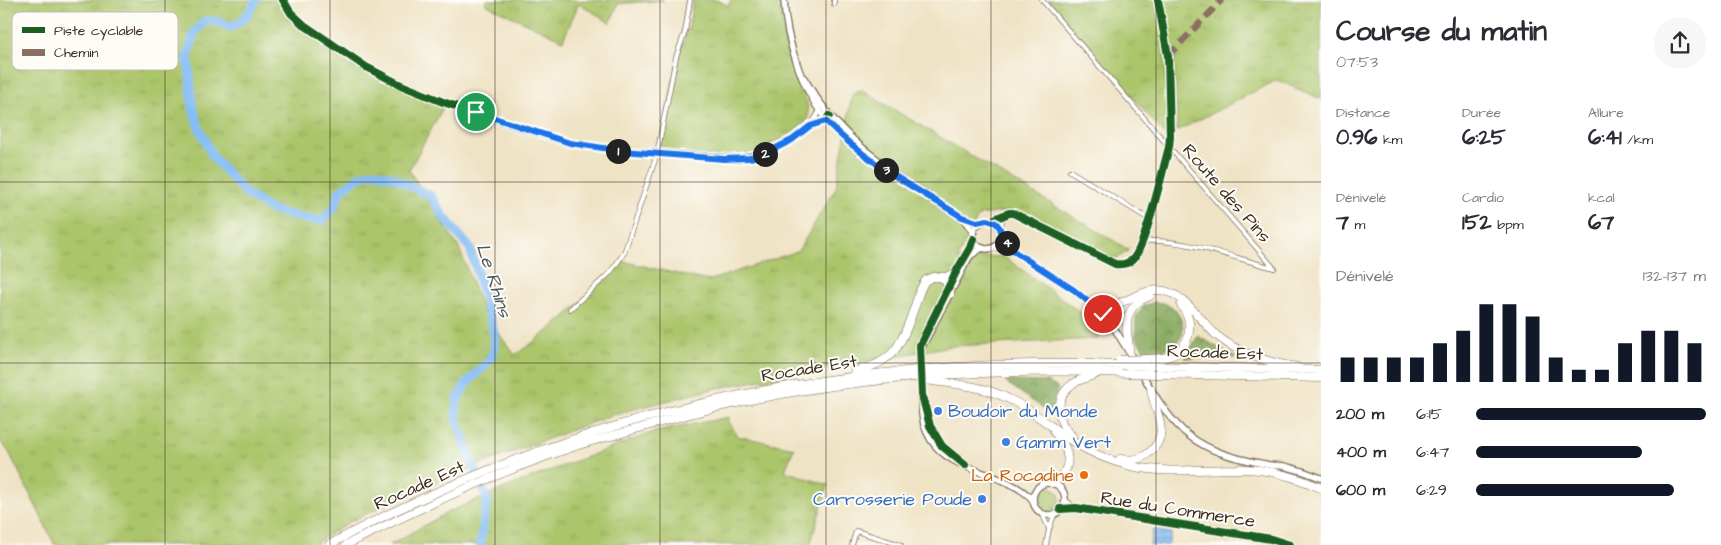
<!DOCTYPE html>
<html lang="fr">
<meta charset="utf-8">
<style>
:root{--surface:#fff;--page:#f7f7f7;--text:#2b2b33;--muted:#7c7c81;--accent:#111827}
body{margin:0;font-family:"Architects Daughter",sans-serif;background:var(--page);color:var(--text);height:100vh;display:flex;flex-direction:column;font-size:19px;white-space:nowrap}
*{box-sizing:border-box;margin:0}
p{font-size:16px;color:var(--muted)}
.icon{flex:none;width:28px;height:28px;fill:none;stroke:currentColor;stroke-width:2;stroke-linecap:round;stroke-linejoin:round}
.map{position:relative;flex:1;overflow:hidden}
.details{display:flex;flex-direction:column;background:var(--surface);width:400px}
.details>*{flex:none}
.pin{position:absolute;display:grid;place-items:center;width:42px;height:42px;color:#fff;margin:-21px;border:2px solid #fff;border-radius:50%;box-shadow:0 1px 5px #0007}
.km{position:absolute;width:25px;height:25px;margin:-12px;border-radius:50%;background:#222;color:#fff;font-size:14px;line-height:25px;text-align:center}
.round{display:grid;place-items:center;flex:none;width:52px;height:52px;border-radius:26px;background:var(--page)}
.headline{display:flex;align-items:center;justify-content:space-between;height:85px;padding:0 15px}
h1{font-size:28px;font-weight:700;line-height:38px}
.stats{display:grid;grid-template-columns:repeat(3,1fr);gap:8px;height:85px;padding:5px 15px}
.stats div{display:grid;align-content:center}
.stats b{font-size:21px;font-weight:700}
.stats small{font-size:14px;font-weight:400}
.stats p{font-size:14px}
.chart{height:140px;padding:10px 15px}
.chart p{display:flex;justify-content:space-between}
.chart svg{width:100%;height:90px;margin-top:5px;stroke:var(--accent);stroke-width:6}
ul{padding:0 15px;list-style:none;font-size:16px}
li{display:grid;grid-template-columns:80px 60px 1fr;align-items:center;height:38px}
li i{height:12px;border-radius:6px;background:var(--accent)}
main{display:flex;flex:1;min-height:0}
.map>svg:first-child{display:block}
.grass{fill:url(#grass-tufts);stroke:#737844}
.forest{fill:url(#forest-crowns);stroke:#626a3e}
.water{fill:url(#water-rules);stroke:#60748a}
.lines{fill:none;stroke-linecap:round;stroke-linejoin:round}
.river{stroke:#85bdf5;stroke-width:9}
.street-casing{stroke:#7a6b58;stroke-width:5.5}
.secondary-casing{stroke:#7a6b58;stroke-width:8}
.highway-casing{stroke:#7a6b58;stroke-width:9}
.street{stroke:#fff;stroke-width:4}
.secondary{stroke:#fff;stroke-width:5.5}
.highway{stroke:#fff;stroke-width:8}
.highway-bridge-casing{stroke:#7a6b58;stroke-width:9;stroke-linecap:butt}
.highway-bridge{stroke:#fff;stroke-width:8}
.quiet{stroke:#8d6e63;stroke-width:6;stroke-dasharray:12 6;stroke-linecap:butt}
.cycleway-casing{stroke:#fdfcf7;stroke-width:11}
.cycleway{stroke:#1b5e20;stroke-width:8}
.route-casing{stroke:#fff;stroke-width:10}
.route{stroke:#1a73e8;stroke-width:6}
.grid{fill:none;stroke:#3b2a1e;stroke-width:1;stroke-opacity:0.55}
.shop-dot{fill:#3f7fe0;stroke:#fdfcf7;stroke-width:2}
.food-dot{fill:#e8710a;stroke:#fdfcf7;stroke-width:2}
.labels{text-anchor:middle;stroke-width:4;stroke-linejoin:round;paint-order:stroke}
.street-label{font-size:18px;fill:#3b2a1e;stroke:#fdfcf7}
.shop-label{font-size:18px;fill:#366cbe;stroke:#fdfcf7;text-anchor:start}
.food-label{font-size:18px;fill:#c56008;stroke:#fdfcf7;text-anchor:end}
.water-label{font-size:19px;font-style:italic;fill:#51565e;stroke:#fdfcf7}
.key{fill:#fdfcf7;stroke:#c3bdb6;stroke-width:1}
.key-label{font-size:14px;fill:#3b2a1e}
</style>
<main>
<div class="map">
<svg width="1321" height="545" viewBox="0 0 1321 545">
<defs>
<pattern id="grass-tufts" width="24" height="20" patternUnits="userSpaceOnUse" patternTransform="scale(1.25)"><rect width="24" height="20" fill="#abc56a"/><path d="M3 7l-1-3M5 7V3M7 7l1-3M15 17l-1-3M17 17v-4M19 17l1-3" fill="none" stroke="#94a95b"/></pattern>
<pattern id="forest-crowns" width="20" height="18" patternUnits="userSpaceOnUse" patternTransform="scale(1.25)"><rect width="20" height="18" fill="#88aa5e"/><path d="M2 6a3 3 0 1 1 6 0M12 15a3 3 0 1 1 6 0" fill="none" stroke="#708b4d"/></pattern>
<pattern id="water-rules" width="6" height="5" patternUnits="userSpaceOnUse" patternTransform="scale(1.25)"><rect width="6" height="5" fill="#85bdf5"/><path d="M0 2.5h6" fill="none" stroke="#6e9ac6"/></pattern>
</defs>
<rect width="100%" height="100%" fill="#fdfcf7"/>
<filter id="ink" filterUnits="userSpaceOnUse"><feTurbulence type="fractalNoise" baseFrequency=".02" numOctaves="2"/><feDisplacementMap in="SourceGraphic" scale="10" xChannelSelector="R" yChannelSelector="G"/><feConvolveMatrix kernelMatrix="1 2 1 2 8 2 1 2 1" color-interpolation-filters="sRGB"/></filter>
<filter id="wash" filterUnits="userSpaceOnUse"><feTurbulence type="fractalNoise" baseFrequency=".0096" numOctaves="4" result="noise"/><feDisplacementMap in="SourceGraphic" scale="20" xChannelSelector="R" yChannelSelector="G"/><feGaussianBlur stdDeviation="1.12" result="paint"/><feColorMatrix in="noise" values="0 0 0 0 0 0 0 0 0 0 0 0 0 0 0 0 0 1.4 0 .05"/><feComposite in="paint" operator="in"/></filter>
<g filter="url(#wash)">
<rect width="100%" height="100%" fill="#efe3c5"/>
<!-- grass -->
<g class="grass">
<path d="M0 0H278L286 17 340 60 444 106 409 170 459 248 484 314 515 355C556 328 588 296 622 261L708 281 798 251 836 188 852 95 861 90 1129 250 1115 260 1017 210 979 215 957 259 1003 256 1099 326 1098 339 952 346 717 388 615 414 449 476 351 521 313 545H55L9 452 0 441Z"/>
<path d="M487 0H664L618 4 610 23 579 3 563 40 485 4Z"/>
<path d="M693 0H718L728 6 731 0H780C782 25 785 49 794 73 801 92 810 98 808 120L786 138 751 153 722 157 659 150 678 57 689 27Z"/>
<path d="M1048 0H1155L1165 56 1167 137Z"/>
<path d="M1160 0H1321V99L1277 80 1177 131 1174 58Z"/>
<path d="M729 417V423L737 436 794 448 785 471 828 485 810 545H390L448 512 517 483 651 433Z"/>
<circle cx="1048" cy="499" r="12"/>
</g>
<!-- forest -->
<g class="forest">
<path d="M1154 302C1158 303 1163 302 1166 304 1179 308 1188 329 1179 340 1170 350 1158 352 1146 353L1135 336 1136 316 1144 306Z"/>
<path d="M1198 336 1236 358H1185Z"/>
<path d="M1004 381 1047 382 1058 388 1050 413Z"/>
</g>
<!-- water -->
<path class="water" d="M1153 529 1172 533 1168 545H1150Z"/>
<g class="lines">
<!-- river -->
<path class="river" d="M256 0C250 13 244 21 231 27L216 21H205L194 33 188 57 193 108 199 128 213 157 245 193 271 210 302 218 322 221 334 208 340 191 360 176 373 172 393 177 431 196 444 217 470 248 494 332V350L489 361 466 384 457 400 456 416 469 455 487 498 480 545"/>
</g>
</g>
<g filter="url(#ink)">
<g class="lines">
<defs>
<g id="street">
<path d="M283 0 291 13 304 25 366 67 401 85 443 102 569 143 623 151 738 159 764 154 779 147 810 126 827 120"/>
<path d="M834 0V4"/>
<path d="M1042 0 1274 268"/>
<path d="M810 126 819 112"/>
<path d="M1070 171 1149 219"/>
<path d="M990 221 1009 213H1013L1115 264C1122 265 1128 264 1133 259 1146 246 1163 168 1169 147L1170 137 1168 56 1158 0"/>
<path d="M1000 228 1004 215"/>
<path d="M1142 241C1188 239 1230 257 1274 268"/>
<path d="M570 309 610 273 624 253 657 154 676 57 685 32 690 0"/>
<path d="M1064 499 1076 508"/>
<path d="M1060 509 1076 508 1271 539 1290 545"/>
<path d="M1042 513 1049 529"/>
<path d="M852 545 856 531 901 545"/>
<path d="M1046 545 1049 529 1055 513"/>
</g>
<g id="secondary">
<path d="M784 0C785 23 790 45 798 67 821 134 861 153 917 189 936 201 958 220 981 222"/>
<path d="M804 78C823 111 847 137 878 160"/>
<path d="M962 217 973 232"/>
<circle cx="987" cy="235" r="14"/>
<path d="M1002 236 1015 252"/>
<path d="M996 247 1015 252 1074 290 1096 308 1114 328 1135 362"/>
<path d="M920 351 966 263 970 256 982 248"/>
<path d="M920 364V345L921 339 956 272 970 248 973 239"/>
<path d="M1141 372C1176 433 1194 451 1265 464 1271 466 1278 465 1284 466 1297 469 1309 473 1321 478"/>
<path d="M921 384C922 405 927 430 942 446 949 453 957 458 964 464"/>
<path d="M922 395C920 412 922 426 931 440 954 475 1005 470 1033 500"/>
<circle cx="1049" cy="499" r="16"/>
</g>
<g id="highway">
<path d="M942 278 946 282 950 294"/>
<path d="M1091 304C1097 305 1104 307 1110 306 1130 302 1147 285 1168 292 1186 297 1202 322 1216 335 1239 354 1267 362 1297 367L1302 370"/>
<path d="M1129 350C1129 342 1127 337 1127 330 1125 313 1135 301 1150 296"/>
<path d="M1146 359C1154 359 1162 359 1170 356 1191 348 1195 322 1181 305"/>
<path d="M1150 366 1321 370"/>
<path d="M855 371C896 363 902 342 915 306 918 297 920 287 926 280L933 277H946L956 272"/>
<path d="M1156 374 1321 378"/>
<path d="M925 380C954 384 982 385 1009 399 1033 410 1051 427 1072 441 1090 453 1110 461 1131 466 1166 474 1201 469 1237 469 1266 468 1294 476 1321 488"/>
<path d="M1072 436C1054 421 1055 393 1076 382 1083 378 1091 377 1098 373"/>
<path d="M1120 459C1131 461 1141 460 1150 452 1172 433 1154 411 1151 389"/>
<path d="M1052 483C1075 470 1070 448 1054 432"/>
<path d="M329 545C377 518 428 495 479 474 685 390 900 357 1122 365"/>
<path d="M346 545C419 508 493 474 570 448 589 441 609 437 629 431 661 422 694 412 727 405 858 376 994 368 1128 373"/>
</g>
</defs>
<!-- street casing -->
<use href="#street" class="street-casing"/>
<!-- secondary casing -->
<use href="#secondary" class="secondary-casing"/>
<!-- highway casing -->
<use href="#highway" class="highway-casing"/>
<!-- street -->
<use href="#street" class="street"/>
<!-- secondary -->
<use href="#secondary" class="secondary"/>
<!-- highway -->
<use href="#highway" class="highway"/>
<defs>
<g id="highway-bridge">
<path d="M1120 360 1146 359"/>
<path d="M1122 365 1150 366"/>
<path d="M1128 373 1156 374"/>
</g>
</defs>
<!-- highway-bridge casing -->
<use href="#highway-bridge" class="highway-bridge-casing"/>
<!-- highway-bridge -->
<use href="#highway-bridge" class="highway-bridge"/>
<!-- quiet -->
<path class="quiet" d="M1168 56 1222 0"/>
<defs>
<g id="cycleway">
<path d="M283 0 291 13 304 25 366 67 401 85 443 102 569 143 623 151 738 159 764 154 792 140 810 126 826 121 829 116"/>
<path d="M990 221 1009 213H1013L1115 264C1122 265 1128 264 1133 259 1146 246 1163 168 1169 147L1170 137 1168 56 1158 0"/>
<path d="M965 465 942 446 930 426 922 395 920 345 956 272 970 248 973 239"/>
<path d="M1060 509 1076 508 1271 539 1290 545"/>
</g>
</defs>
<!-- cycleway casing -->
<use href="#cycleway" class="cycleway-casing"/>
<!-- cycleway -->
<use href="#cycleway" class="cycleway"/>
</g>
</g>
<g class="lines" filter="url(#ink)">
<defs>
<path id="route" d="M476 112 570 143 623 151 724 159 750 158 764 154 792 140 810 126 826 121C865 162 915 188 962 217L977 222 987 220 996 223 1000 228 1002 236 1015 252 1074 290 1103 314"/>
</defs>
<!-- route casing -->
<use href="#route" class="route-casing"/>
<!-- route -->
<use href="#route" class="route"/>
</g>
<!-- grid -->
<path class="grid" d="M165 0V545M330 0V545M495 0V545M660 0V545M826 0V545M991 0V545M1156 0V545M0 182H1321M0 363H1321"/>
<!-- markers -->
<g class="shop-dot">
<circle cx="938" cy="411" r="5"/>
<circle cx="1006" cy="442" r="5"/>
<circle cx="982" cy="499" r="5"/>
</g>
<circle class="food-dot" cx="1084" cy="475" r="5"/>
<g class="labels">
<!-- street labels -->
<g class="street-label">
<text transform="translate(1227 193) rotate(49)" y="6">Route des Pins</text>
<text transform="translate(1215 352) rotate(2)" y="6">Rocade Est</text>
<text transform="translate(809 368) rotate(-9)" y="6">Rocade Est</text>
<text transform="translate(419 485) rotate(-24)" y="6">Rocade Est</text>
<text transform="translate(1178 509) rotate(9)" y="6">Rue du Commerce</text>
</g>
<!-- shop labels -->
<g class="shop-label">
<text x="948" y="417">Boudoir du Monde</text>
<text x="1016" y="448">Gamm Vert</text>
<text x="972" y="505" text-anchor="end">Carrosserie Poude</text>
</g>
<!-- food labels -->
<g class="food-label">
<text x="1074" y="481">La Rocadine</text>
</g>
<!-- water labels -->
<g class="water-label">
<text transform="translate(495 280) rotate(72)" y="7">Le Rhins</text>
</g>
</g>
<!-- legend -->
<rect x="12" y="12" width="166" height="58" rx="8" class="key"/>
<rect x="22" y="27" width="23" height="6" fill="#1b5e20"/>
<rect x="22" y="49" width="23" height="7" fill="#8d6e63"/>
<g class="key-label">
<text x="54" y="35">Piste cyclable</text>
<text x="54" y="57">Chemin</text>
</g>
</svg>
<div class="pin" style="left:476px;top:112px;background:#1e9e55"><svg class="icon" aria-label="arrive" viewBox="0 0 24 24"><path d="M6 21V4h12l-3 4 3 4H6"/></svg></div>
<div class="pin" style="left:1103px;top:314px;background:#d93025"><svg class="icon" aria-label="check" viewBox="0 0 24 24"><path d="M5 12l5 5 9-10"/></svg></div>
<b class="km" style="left:618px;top:151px">1</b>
<b class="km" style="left:765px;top:154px">2</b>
<b class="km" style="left:886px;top:170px">3</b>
<b class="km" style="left:1007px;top:243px">4</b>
</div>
<section class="details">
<div class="headline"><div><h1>Course du matin</h1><p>07:53</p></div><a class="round"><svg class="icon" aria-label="share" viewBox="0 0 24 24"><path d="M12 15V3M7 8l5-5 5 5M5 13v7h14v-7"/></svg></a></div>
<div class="stats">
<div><p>Distance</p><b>0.96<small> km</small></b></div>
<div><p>Durée</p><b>6:25</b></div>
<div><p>Allure</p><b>6:41<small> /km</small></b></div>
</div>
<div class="stats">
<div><p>Dénivelé</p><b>7<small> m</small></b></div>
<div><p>Cardio</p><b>152<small> bpm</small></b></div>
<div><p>kcal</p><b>67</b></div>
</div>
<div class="chart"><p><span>Dénivelé</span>132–137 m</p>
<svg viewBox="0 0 160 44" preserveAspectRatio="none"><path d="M5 44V32M15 44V32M25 44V32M35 44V32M45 44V25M55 44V19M65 44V6M75 44V6M85 44V12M95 44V32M105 44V38M115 44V38M125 44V25M135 44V19M145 44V19M155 44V25"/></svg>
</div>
<ul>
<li><b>200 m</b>6:15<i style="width:100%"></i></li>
<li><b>400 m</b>6:47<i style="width:72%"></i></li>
<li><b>600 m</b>6:29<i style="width:86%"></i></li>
</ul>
</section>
</main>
